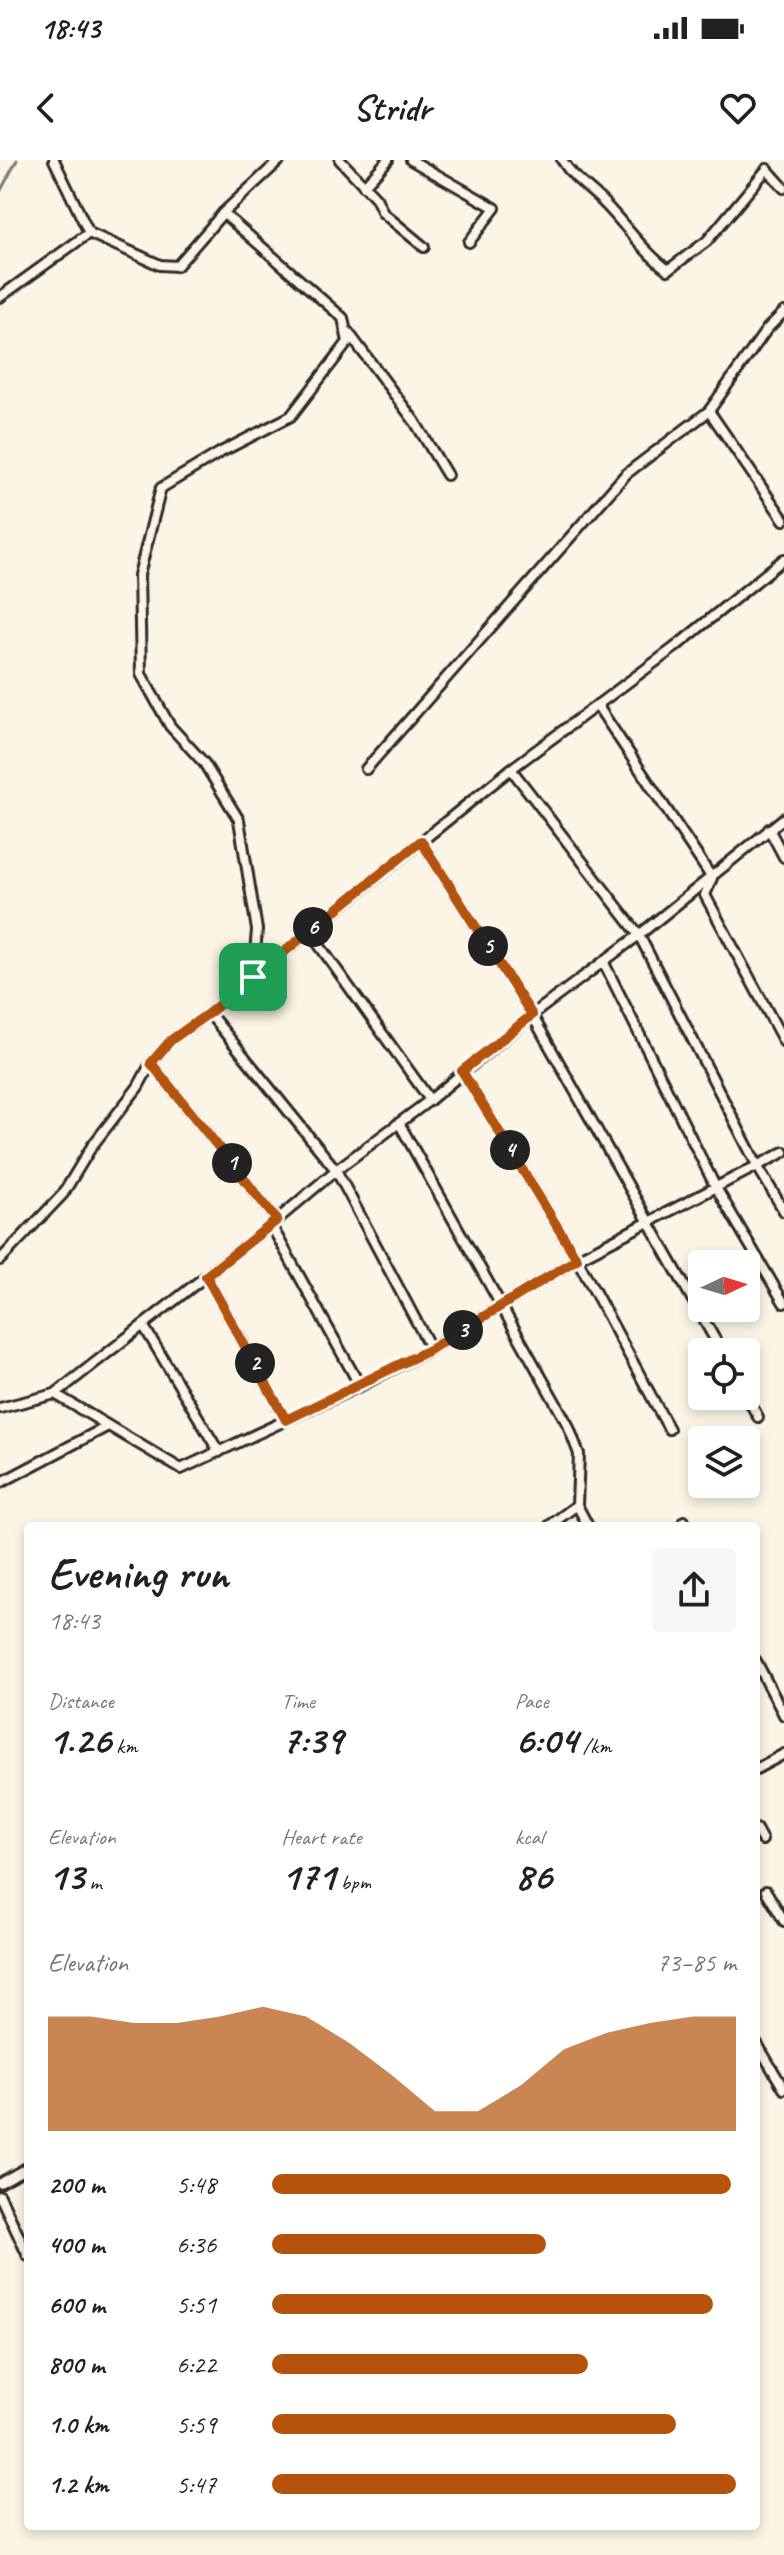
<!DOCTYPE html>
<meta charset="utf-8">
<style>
:root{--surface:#fff;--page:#f6f6f6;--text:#202124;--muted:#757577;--accent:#b45309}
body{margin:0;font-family:Caveat,sans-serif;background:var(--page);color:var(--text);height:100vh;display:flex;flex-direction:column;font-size:30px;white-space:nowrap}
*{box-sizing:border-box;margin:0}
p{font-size:26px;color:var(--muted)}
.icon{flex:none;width:44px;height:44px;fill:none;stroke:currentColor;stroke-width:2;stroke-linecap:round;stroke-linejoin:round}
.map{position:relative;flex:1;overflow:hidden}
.details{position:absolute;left:24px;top:1362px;width:736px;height:1008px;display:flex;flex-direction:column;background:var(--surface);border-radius:8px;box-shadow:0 4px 12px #0003}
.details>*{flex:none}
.needle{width:52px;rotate:86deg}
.controls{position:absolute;left:688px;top:1090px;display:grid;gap:16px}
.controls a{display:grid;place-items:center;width:72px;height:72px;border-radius:8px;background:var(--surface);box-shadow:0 4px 12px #0003;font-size:40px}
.pin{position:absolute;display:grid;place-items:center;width:68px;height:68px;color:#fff;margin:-34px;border-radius:16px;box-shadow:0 4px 12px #0006}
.km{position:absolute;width:40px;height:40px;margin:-20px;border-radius:50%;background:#222;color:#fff;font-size:22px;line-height:40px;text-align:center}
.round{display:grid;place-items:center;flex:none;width:84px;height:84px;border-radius:8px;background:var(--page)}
.headline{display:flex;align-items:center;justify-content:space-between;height:136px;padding:0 24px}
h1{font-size:44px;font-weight:700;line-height:60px}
.metrics{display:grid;grid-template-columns:repeat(3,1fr);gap:12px;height:136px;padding:8px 24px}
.metrics div{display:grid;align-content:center}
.metrics b{font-size:40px;font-weight:700}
.metrics small{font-size:22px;font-weight:400}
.metrics p{font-size:22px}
.chart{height:224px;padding:16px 24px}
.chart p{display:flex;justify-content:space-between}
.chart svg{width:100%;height:144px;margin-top:8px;fill:var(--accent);opacity:.7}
ul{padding:0 24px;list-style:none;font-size:26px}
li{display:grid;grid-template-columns:128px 96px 1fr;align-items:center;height:60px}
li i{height:20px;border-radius:10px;background:var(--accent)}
.status{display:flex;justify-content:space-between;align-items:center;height:56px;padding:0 40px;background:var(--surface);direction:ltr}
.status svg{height:22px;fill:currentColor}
header{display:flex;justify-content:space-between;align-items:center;height:104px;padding:0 24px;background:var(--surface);font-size:36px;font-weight:700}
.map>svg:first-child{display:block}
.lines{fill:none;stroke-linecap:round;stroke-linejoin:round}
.stream{stroke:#7d7b74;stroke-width:3}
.minor-casing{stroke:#2b2b2b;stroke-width:14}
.minor{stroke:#fcf5e5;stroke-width:8}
.route-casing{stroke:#fff;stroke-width:16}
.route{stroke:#b45309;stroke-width:10}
</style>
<div class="status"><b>18:43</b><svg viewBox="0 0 49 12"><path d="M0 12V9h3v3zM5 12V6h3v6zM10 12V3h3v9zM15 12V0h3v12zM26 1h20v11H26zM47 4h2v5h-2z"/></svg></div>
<header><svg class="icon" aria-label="back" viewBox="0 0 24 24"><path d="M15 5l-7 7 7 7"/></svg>Stridr<svg class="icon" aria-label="heart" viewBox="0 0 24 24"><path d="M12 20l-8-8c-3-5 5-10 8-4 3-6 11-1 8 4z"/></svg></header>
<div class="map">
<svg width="784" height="2395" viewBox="0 0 784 2395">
<rect width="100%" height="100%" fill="#fcf5e5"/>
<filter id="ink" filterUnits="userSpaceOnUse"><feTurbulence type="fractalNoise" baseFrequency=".0125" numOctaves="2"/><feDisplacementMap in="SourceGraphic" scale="16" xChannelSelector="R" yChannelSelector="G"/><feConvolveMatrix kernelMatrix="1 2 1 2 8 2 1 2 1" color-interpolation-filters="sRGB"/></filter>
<g filter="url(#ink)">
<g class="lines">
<!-- stream -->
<path class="stream" d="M0 32 17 0"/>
<defs>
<g id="minor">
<path d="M54 0 89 73"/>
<path d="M340 0 376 38 383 53 424 87"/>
<path d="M411 0 495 48 469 82"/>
<path d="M562 0C575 21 590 28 606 45 627 67 644 92 668 110L707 81 767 9 784 28"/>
<path d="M364 26 388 0"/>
<path d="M0 137 89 73 160 105 177 106 223 53"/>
<path d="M348 172 415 262 447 315"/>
<path d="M709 251 784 360"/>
<path d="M597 545 712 718 705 735 784 882"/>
<path d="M366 609 626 314 709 251 767 169 784 152"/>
<path d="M511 609 639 775 758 1007 784 1051"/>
<path d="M769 669 784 697"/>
<path d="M421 681 532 855 722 1192"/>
<path d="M309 771 430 940"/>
<path d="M604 803 715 1026 784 1143"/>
<path d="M253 817 257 770 239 660 204 603 170 566 141 514 139 415 161 328 221 292 291 256 348 182 343 158 223 53 280 0"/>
<path d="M209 853 336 1010 431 1189"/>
<path d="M151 903 277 1060"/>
<path d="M462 911 577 1099 669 1269"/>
<path d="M399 963 568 1265 579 1294 577 1345 588 1366"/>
<path d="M271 1065 360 1226"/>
<path d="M0 1100 63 1034 92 986 138 927 151 903 171 880 209 853 511 609 674 488 784 399"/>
<path d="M206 1116 286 1260"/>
<path d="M143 1165 219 1292"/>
<path d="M55 1234 181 1309 360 1226 431 1189 577 1099 784 992"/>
<path d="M746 1235 758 1257"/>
<path d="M0 1248 55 1234 271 1065 336 1010 430 940 532 855 639 775 784 658"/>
<path d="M0 1323 108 1266"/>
<path d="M684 1361 686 1366"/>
<path d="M549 1366 577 1345"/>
<path d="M756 1501 784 1555"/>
<path d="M756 1609 784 1594"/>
<path d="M756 1669 762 1680"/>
<path d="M766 1731 784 1761"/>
<path d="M756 1882 784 1929"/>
<path d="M0 2023 28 2007"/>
<path d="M0 2036 28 2096"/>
</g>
</defs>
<!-- minor casing -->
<use href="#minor" class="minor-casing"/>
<!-- minor -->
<use href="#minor" class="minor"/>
</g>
</g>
<g class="lines" filter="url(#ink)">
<defs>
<path id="route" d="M421 681 532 855 462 911 577 1099 431 1189 286 1260 206 1116 277 1060 151 903 171 880 209 853Z"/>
</defs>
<!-- route casing -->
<use href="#route" class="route-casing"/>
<!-- route -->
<use href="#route" class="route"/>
</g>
</svg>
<div class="controls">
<a><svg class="needle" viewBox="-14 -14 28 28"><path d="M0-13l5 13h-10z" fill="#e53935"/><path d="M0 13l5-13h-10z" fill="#757577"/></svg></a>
<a><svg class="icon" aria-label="locate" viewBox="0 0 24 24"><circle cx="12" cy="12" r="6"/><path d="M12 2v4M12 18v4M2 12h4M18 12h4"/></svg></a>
<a><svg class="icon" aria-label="layers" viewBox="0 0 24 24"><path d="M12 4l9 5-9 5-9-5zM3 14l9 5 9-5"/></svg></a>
</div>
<div class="pin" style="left:253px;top:817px;background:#1e9e55"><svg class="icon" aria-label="arrive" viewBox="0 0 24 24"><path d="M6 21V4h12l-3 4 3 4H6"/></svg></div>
<b class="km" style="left:232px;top:1003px">1</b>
<b class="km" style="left:255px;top:1203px">2</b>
<b class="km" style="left:463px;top:1170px">3</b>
<b class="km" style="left:510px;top:990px">4</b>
<b class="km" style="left:488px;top:786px">5</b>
<b class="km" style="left:313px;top:767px">6</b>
<section class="details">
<div class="headline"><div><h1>Evening run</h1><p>18:43</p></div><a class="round"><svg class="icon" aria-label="share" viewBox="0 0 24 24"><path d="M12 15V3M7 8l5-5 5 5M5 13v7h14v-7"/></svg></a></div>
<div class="metrics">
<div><p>Distance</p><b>1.26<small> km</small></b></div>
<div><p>Time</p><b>7:39</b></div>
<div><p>Pace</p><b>6:04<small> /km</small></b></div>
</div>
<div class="metrics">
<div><p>Elevation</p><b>13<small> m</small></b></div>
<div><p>Heart rate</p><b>171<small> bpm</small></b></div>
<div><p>kcal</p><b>86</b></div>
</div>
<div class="chart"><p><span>Elevation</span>73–85 m</p>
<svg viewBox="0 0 160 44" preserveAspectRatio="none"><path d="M0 44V9L10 9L20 11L30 11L40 9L50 6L60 9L70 17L80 27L90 38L100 38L110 30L120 19L130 14L140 11L150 9L160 9V44z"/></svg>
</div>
<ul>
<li><b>200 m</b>5:48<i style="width:99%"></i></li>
<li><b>400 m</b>6:36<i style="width:59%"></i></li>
<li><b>600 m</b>5:51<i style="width:95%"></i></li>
<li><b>800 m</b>6:22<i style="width:68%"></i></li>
<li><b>1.0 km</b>5:59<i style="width:87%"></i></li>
<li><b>1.2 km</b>5:47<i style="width:100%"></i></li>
</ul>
</section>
</div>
